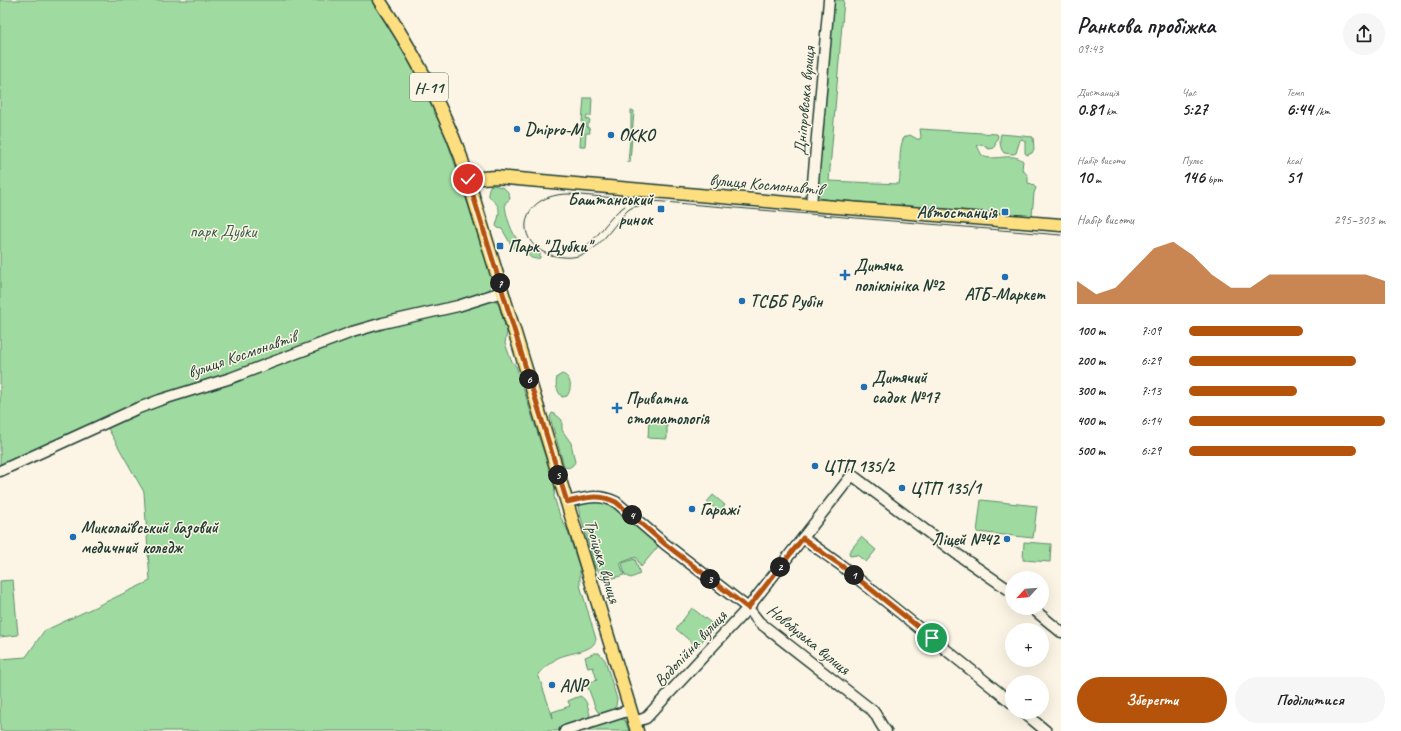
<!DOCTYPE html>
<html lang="uk">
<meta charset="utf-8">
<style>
:root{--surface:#fff;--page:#f6f6f6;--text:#202124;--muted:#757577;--accent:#b45309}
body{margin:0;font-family:Caveat,sans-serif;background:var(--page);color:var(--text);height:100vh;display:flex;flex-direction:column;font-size:15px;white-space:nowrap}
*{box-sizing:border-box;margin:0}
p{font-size:13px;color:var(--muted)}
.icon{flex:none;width:22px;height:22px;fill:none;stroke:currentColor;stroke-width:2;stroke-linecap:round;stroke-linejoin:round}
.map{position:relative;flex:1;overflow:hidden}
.side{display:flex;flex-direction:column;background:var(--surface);width:340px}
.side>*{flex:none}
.needle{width:26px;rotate:244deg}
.buttons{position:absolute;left:1005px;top:571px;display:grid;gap:8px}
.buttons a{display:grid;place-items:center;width:44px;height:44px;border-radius:50%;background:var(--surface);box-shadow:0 4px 16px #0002;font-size:20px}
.pin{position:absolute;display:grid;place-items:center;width:34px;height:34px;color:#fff;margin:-17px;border:2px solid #fff;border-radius:50%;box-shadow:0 1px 4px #0007}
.km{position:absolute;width:20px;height:20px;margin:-10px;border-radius:50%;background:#222;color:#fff;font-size:11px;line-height:20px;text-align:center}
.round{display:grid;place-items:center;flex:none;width:42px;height:42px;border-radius:21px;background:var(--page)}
.overview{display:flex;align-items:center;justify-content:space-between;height:68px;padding:0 16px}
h1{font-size:22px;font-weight:700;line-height:30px}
.stats{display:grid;grid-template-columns:repeat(3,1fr);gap:6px;height:68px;padding:4px 16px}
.stats div{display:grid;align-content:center}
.stats b{font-size:17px;font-weight:700}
.stats small{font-size:11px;font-weight:400}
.stats p{font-size:11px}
.chart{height:112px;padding:8px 16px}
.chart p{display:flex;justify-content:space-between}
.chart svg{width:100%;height:72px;margin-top:4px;fill:var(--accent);opacity:.7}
.primary-button{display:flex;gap:8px;margin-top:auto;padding:8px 16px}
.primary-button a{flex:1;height:46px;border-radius:24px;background:var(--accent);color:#fff;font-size:16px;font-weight:700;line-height:46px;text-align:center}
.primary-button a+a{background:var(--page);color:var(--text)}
ul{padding:0 16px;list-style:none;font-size:13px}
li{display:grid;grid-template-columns:64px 48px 1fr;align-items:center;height:30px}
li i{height:10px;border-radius:5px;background:var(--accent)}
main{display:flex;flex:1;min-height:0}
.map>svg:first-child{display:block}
.green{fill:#9fdba1;stroke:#5f8c6a}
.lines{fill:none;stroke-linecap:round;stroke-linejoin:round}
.minor-casing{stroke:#1f3d34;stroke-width:13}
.major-casing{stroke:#1f3d34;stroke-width:15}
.minor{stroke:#fcf5e5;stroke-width:10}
.major{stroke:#fddf80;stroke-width:12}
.tram{stroke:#1f3d34;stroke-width:1}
.route-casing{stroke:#fff;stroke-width:8}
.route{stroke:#b45309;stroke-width:5}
.poi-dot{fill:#1f6fb2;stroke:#fcf5e5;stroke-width:1.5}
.labels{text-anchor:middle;stroke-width:3;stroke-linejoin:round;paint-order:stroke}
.shield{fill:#fcf5e5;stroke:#617469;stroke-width:1}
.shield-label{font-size:16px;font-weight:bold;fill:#1f3d34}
.street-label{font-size:17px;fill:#1f3d34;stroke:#fcf5e5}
.poi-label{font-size:17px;font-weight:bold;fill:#1f3d34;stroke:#fcf5e5;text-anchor:start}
.park-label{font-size:17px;fill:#395d4a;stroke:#fcf5e5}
</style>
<main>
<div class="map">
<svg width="1061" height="731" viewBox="0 0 1061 731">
<rect width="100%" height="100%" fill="#fcf5e5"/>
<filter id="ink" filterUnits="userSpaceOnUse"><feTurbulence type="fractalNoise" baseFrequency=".025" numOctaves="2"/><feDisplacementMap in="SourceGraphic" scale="8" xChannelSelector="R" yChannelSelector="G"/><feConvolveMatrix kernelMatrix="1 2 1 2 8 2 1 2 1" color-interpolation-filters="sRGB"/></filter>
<g filter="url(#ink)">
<!-- green -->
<g class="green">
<path d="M0 0H372L392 29 406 52 431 102 446 137 492 278 490 289 486 292 497 302 499 306 507 332 505 343 511 360 516 366 555 487 554 497 560 516 567 529 580 569V585L596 639C594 653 566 652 556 659 549 663 544 669 538 674L553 718 552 712 570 706 568 701 580 696C587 699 588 708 590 715L588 719 556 731H0V659L26 657 44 631 150 581 144 492 106 425 0 467Z"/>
<path d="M833 0H844L829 181 899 184C902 169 897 152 904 137L910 135 917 139H920L921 137 920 129H921L997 134 998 136 994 148 989 149 981 144 977 146C979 148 980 153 982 155 990 163 1012 151 1023 161L1022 169 1028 176V183L1032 184 1036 188 1034 193 1032 216 822 199 819 197 816 190Z"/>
<path d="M584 98H592L591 116H587L586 119 590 120 589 124H587V127L589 128 590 133H586L585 146H580Z"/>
<path d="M631 110 634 111 630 162H628L631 128Z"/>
<path d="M1001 134 1033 137 1034 149 1032 153 1027 155 1025 153V141L1022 139 1020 140 1016 153 1013 154 1004 153C1000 149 999 139 1001 134Z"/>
<path d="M493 185C502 187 509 188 510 199L505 203C505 214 512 235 520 243L518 247 513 248 502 229 498 228 496 226C497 221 500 215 499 209 496 199 484 199 490 186Z"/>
<path d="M532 248 540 252V258C534 260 527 258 528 251Z"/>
<path d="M562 374C572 377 572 389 567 396L562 397C557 391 555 385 557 377Z"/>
<path d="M552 413 555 414 562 420V430L571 443 575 462C573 466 569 469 564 467V466L550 417Z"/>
<path d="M649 419 667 420V439L648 438Z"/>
<path d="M713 495 725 505 720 512 707 502Z"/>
<path d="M981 500 1037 506 1033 538 977 532Z"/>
<path d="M607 501 661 543 641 567 636 557 620 563 624 575 603 581 601 574 595 567 578 507 585 502Z"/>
<path d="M861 537 876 550 866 562 857 555 850 556 849 552Z"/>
<path d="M1024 542 1051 544 1050 562 1023 560Z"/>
<path d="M635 559 640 574 631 578 625 575 622 563Z"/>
<path d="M13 580 18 635 0 637V581Z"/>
<path d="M692 608 715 626 697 647 676 629Z"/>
<path d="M595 653H599L605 660 617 699 616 706 612 710 604 714 598 712 596 709 587 685 588 683 597 680 593 667 588 668 585 657Z"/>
<path d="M618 719 625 720 629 731H576Z"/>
</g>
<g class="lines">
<defs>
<g id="minor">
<path d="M811 205 829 0"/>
<path d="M0 471 136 409 160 400 231 378 352 332 383 323 458 306 502 292"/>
<path d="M567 502C586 498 598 493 616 502L665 544 748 608 759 622 873 711C878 717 880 725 886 731"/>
<path d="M803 538 842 566 1012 703"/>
<path d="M1032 608 1061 632"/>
<path d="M1023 712 1046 731"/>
<path d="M634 722 646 718 748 608 852 475 957 554 1012 592"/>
<path d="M565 731 630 710"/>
</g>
<g id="major">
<path d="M379 0C412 49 440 102 461 157L637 731"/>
<path d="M467 179 496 177 811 205 1061 225"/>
</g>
</defs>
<!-- minor casing -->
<use href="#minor" class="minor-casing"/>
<!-- major casing -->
<use href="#major" class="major-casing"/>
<!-- minor -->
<use href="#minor" class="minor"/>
<!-- major -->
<use href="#major" class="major"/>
<!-- tram -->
<g class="tram">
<path d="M646 205 633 207 628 210C616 222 602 245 588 252 581 256 572 258 564 257 513 255 512 195 568 194L1061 235"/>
<path d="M575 252C598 244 605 218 625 206"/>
</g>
</g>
</g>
<g class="lines" filter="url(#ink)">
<defs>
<path id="route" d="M468 179 567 502C586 498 598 493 616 502L665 544 748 608 803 538 827 556 842 566 932 638"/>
</defs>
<!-- route casing -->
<use href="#route" class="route-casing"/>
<!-- route -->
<use href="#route" class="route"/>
</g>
<!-- markers -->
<g class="poi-dot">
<circle cx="517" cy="129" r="4"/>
<circle cx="611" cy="135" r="4"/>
<rect x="657" y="205" width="8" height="8" rx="2"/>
<rect x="1001" y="208" width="8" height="8" rx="2"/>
<rect x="496" y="242" width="8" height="8" rx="2"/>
<path d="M843 269h4v4h4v4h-4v4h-4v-4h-4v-4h4z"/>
<circle cx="1005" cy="277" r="4"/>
<circle cx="742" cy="301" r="4"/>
<circle cx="864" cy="387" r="4"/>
<path d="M615 402h4v4h4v4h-4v4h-4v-4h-4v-4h4z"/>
<circle cx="815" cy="466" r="4"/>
<circle cx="902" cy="488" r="4"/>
<circle cx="692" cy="509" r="4"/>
<circle cx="73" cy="537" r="4"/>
<circle cx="1007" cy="539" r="4"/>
<circle cx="552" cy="685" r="4"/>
</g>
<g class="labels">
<!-- shield labels -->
<rect class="shield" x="410" y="73" width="38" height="28" rx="3"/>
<g class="shield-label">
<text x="429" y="93">Н-11</text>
</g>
<!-- street labels -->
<g class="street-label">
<text transform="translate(804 101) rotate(-85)" y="6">Дніпровська вулиця</text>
<text transform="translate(766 184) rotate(5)" y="6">вулиця Космонавтів</text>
<text transform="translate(242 354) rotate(-19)" y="6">вулиця Космонавтів</text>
<text transform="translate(603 561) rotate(73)" y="6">Троїцька вулиця</text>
<text transform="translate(809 639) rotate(39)" y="6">Новобузька вулиця</text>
<text transform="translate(690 648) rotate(-47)" y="6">Водопійна вулиця</text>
</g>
<!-- poi labels -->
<g class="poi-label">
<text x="525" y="135">Dnipro-M</text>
<text x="619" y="141">ОККО</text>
<text x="653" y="205" text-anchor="end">Баштанський<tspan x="653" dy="20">ринок</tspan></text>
<text x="997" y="218" text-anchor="end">Автостанція</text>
<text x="508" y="252">Парк "Дубки"</text>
<text x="854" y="271">Дитяча<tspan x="854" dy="20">поліклініка №2</tspan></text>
<text x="1005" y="300" text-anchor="middle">АТБ-Маркет</text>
<text x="750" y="307">ТСББ Рубін</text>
<text x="872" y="383">Дитячий<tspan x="872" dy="20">садок №17</tspan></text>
<text x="626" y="404">Приватна<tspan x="626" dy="20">стоматологія</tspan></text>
<text x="823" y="472">ЦТП 135/2</text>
<text x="910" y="494">ЦТП 135/1</text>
<text x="700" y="515">Гаражі</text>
<text x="81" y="533">Миколаївський базовий<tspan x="81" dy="20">медичний коледж</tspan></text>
<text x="999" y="545" text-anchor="end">Ліцей №42</text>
<text x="560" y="691">ANP</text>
</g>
<!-- park labels -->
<g class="park-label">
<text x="223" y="237">парк Дубки</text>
</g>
</g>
</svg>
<div class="buttons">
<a><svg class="needle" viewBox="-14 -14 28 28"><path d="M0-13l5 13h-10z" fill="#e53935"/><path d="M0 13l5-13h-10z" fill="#757577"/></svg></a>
<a>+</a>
<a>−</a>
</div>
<div class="pin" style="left:932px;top:638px;background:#1e9e55"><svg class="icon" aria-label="arrive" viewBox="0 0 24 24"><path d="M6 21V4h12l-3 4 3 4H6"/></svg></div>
<div class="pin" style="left:468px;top:179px;background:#d93025"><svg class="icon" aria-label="check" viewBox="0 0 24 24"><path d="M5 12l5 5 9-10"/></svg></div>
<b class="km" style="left:854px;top:575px">1</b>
<b class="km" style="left:780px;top:567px">2</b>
<b class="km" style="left:710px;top:579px">3</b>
<b class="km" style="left:632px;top:515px">4</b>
<b class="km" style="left:558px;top:475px">5</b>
<b class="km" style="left:529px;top:379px">6</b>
<b class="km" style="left:500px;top:283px">7</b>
</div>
<section class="side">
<div class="overview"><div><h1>Ранкова пробіжка</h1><p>09:43</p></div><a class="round"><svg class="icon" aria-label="share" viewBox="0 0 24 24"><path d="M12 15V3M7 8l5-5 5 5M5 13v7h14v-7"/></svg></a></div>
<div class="stats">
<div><p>Дистанція</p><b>0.81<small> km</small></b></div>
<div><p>Час</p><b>5:27</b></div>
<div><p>Темп</p><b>6:44<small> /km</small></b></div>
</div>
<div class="stats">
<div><p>Набір висоти</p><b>10<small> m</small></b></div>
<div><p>Пульс</p><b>146<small> bpm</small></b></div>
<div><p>kcal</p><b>51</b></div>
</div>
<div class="chart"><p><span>Набір висоти</span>295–303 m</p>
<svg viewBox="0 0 160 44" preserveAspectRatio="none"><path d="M0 44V30L10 38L20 34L30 22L40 10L50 6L60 14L70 26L80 34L90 34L100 26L110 26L120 26L130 26L140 26L150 26L160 30V44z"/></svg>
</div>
<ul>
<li><b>100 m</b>7:09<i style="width:58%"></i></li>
<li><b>200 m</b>6:29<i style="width:85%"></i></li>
<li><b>300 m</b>7:13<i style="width:55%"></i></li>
<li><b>400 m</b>6:14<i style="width:100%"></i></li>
<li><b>500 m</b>6:29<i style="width:85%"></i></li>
</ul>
<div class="primary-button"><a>Зберегти</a><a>Поділитися</a></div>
</section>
</main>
